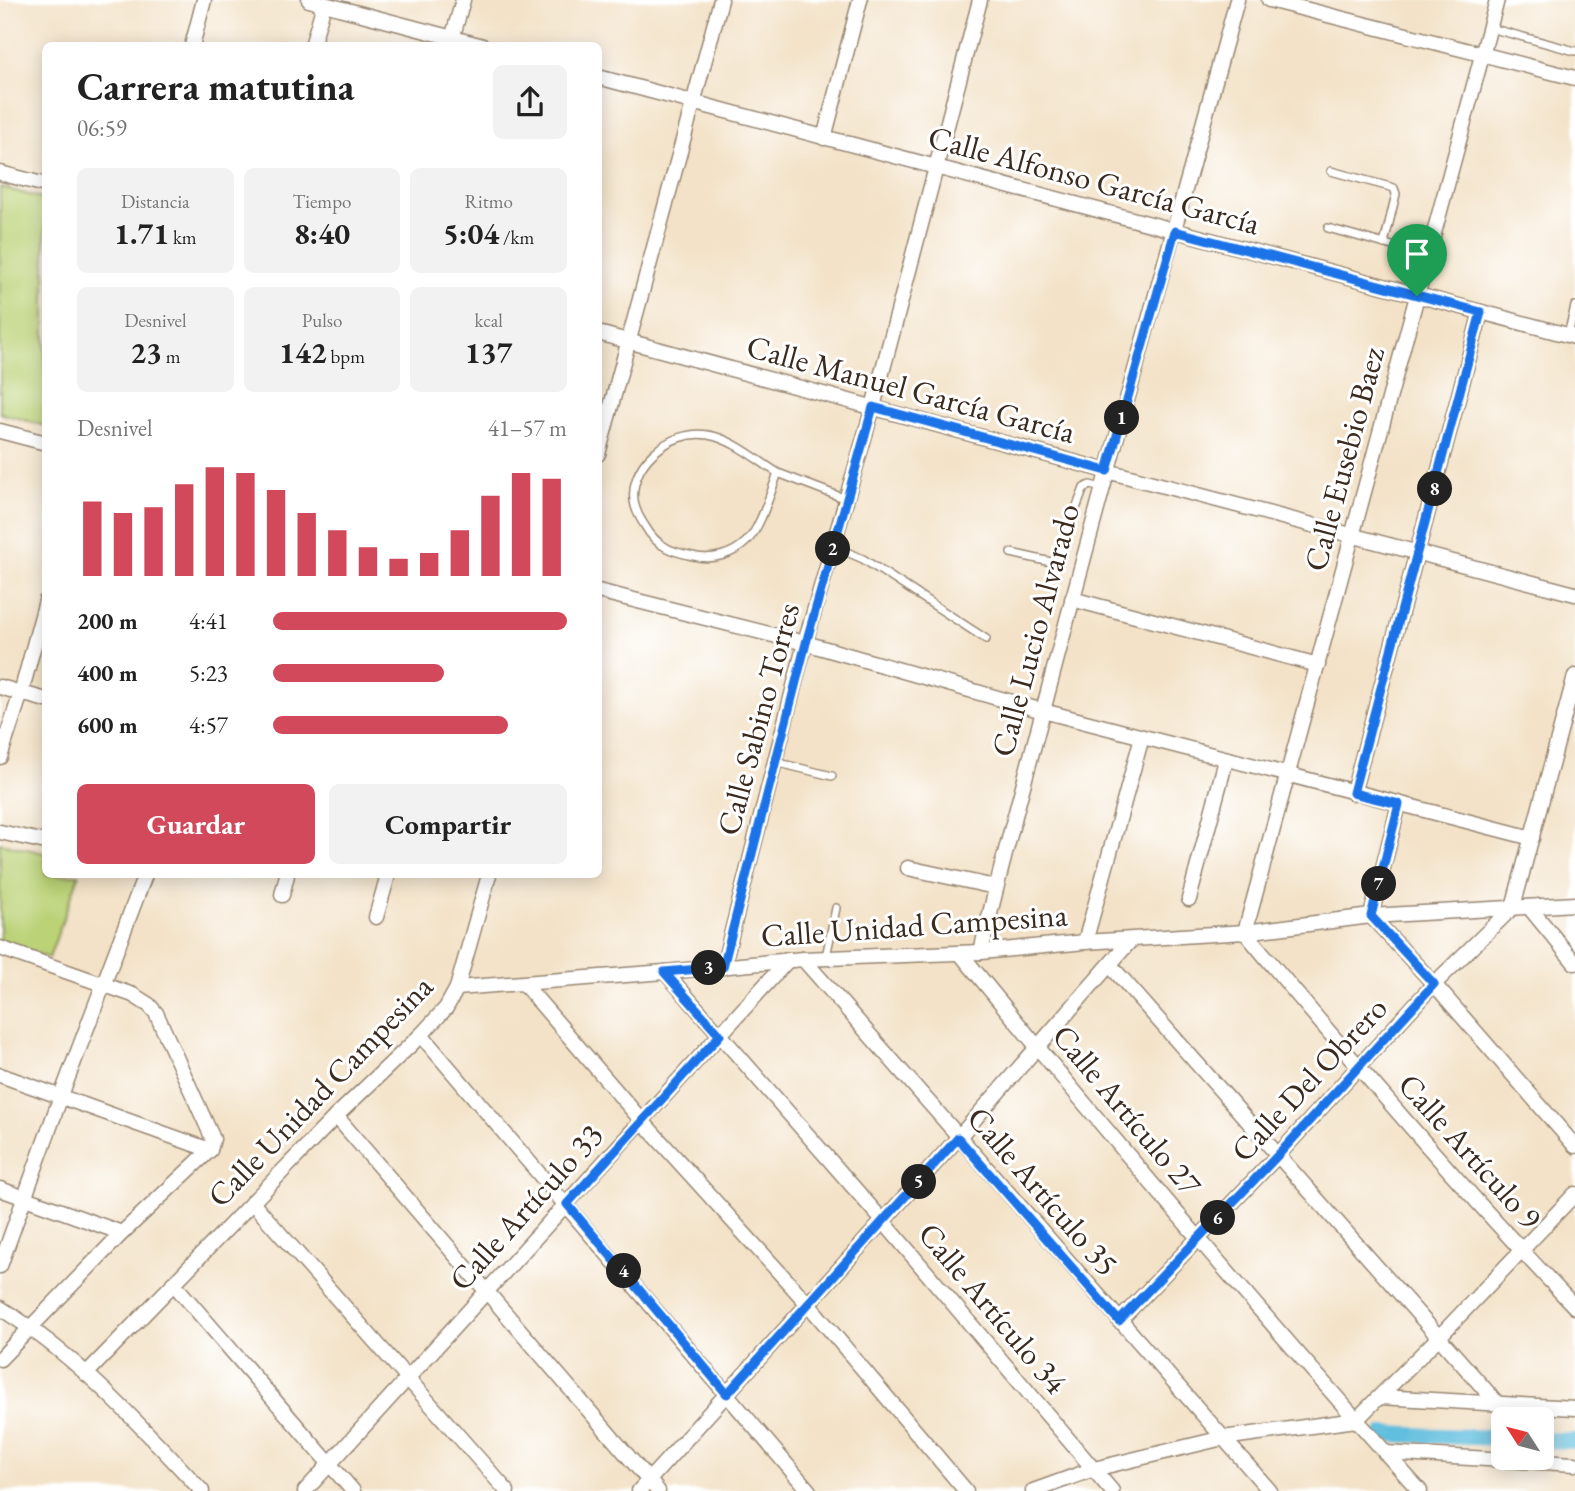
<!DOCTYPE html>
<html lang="es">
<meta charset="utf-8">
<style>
:root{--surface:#fff;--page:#f2f2f2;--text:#222;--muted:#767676;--accent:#d1495b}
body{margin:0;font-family:"EB Garamond",serif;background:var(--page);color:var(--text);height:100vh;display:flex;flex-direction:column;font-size:26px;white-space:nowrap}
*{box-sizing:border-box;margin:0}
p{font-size:23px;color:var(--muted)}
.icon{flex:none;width:38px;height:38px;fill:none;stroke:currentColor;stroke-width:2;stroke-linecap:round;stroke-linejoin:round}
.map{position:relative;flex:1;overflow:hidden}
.drawer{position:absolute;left:42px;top:42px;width:560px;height:836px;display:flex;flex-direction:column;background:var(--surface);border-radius:10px;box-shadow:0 4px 18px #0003}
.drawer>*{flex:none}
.needle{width:46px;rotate:306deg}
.fabs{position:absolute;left:1491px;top:1407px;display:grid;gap:14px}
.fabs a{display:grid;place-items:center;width:63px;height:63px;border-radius:10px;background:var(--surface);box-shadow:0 4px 18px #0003;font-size:35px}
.pin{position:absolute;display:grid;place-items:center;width:60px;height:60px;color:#fff;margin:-72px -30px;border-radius:50% 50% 50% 0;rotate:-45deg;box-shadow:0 0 7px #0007}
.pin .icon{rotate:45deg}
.km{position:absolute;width:35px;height:35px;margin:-18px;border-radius:50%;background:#222;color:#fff;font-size:19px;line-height:35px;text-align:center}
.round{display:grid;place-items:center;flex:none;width:74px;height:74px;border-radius:10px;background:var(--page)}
.head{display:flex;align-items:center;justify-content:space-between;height:119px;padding:0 35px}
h1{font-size:38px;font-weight:700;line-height:52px}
.metrics{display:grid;grid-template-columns:repeat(3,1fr);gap:10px;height:119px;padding:7px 35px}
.metrics div{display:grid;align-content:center;border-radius:10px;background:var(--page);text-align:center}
.metrics b{font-size:30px;font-weight:700}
.metrics small{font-size:19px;font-weight:400}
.metrics p{font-size:19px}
.chart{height:196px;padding:14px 35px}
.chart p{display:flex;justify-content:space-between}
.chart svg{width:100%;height:126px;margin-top:7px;stroke:var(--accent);stroke-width:6}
.primary-button{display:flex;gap:14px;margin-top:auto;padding:14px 35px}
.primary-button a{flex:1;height:80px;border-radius:10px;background:var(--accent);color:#fff;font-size:28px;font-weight:700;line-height:80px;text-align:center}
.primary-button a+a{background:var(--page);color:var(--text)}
ul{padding:0 35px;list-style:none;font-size:23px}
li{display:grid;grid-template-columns:112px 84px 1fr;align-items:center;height:52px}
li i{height:18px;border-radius:9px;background:var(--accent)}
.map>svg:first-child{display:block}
.green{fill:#bbd277;stroke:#7b7e4a;stroke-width:2}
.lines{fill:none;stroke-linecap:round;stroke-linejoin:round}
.canal{stroke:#60bede;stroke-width:16}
.service-casing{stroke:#978672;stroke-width:10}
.minor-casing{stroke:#978672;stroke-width:17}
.service{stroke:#fff;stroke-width:7}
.minor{stroke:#fff;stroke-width:14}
.route-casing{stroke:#fff;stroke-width:14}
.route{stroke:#1a73e8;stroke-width:9}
.labels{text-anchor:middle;stroke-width:6;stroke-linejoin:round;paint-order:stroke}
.street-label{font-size:32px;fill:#3b2a1e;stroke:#fff}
</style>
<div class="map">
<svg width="1575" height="1491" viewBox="0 0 1575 1491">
<rect width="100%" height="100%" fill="#fff"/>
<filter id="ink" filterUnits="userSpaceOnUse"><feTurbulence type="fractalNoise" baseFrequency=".0143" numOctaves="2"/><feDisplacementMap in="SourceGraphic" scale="14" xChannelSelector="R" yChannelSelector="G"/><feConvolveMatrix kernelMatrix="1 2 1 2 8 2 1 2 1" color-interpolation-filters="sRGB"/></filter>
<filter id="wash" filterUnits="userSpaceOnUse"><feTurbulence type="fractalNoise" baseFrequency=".00686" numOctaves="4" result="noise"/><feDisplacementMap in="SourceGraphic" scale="28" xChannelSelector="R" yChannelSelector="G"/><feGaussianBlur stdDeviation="1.57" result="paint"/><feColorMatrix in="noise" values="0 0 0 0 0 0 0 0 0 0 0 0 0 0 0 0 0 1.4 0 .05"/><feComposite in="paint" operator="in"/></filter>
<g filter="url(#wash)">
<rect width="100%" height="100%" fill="#f3e2c7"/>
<!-- green -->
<g class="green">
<path d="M0 187 45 199V426L0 413Z"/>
<path d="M0 843 45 853 46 875H79L49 958 0 940Z"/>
</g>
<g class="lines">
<!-- canal -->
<g class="canal">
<path d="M1383 1434 1503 1438"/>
<path d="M1542 1440 1575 1441"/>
</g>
</g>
</g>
<g filter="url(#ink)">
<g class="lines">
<defs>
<g id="service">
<path d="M1490 28 1575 51"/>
<path d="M1331 171 1394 188 1396 194 1384 244"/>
<path d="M1328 228 1428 256"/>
<path d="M1568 335 1575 306"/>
<path d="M778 473C757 460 733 439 708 435 670 428 625 467 635 506 637 513 641 520 645 526 650 535 657 543 667 548 674 552 684 554 693 556 711 561 733 555 747 541 761 527 770 493 778 473L846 499"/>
<path d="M833 546 863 559 986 639"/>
<path d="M1011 553 1051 562 1056 560 1084 488 1090 485 1102 488"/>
<path d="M775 762 832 776"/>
<path d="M826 957 836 908"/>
</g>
<g id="minor">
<path d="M309 0 483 46"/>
<path d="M1269 0 1575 78"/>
<path d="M1497 0 1245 932C1352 1061 1460 1187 1575 1307"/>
<path d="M192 46 204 0"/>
<path d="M312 46 324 4"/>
<path d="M450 46 463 0"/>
<path d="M598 77 1575 337"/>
<path d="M824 138 860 0"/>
<path d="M0 173 46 185"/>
<path d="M598 333 1107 471 1575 594"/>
<path d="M0 431 46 443"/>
<path d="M598 454 721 0"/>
<path d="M598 591 805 643 1043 711 1532 838"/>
<path d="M1072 599 1318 665"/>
<path d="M0 687 46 700"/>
<path d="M0 757 21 693 46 601"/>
<path d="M1353 793 1481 312"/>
<path d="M1399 804 1371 916 1434 984 1575 1146"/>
<path d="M0 832 46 842"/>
<path d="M908 868 995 887"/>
<path d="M282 895 287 875"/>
<path d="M1189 899 1226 760"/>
<path d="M1529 907 1575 963"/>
<path d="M376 917 388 875"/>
<path d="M1085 942 1142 737"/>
<path d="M0 948 133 995 149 1005 156 1013 213 1139 210 1150 122 1233 0 1359"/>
<path d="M981 952C999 871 1022 791 1043 711 1105 473 1173 237 1237 0"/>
<path d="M960 953C1109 1135 1262 1316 1420 1491"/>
<path d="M803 959 1270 1491"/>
<path d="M1110 965 1496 1402"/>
<path d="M723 967 805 643 873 407 980 0"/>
<path d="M665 972 883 1221 1112 1491"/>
<path d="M524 984 642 1121 808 1304 966 1491"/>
<path d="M457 988 665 972 803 959 981 952 1085 942 1245 932 1371 916 1575 904"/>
<path d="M421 1035 809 1491"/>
<path d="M0 1075 210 1150"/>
<path d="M336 1116 658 1491"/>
<path d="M0 1189 122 1233"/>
<path d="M252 1202 507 1491"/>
<path d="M0 1266 61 1096 145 875"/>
<path d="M173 1283 353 1491"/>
<path d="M0 1308C77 1355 140 1425 202 1491"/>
<path d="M1119 1321 1279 1154 1434 984 1513 907 1575 676"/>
<path d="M86 1374 336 1116 421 1035 446 1008 457 988 489 875"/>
<path d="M1380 1397 1575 1408"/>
<path d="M1385 1453 1575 1464"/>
<path d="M305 1491 788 960"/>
<path d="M639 1491 958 1138 1131 940"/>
<path d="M1033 1491 1094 1469 1223 1438 1356 1420 1439 1337 1575 1194"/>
</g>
</defs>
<!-- service casing -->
<use href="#service" class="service-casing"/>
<!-- minor casing -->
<use href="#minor" class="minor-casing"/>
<!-- service -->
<use href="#service" class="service"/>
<!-- minor -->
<use href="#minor" class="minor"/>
</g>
</g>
<g class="lines" filter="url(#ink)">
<defs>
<path id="route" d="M1175 231 1481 312 1353 793 1399 804 1371 916 1434 984 1279 1154 1119 1321 958 1138 727 1394 567 1204 720 1035 664 972 723 967 806 643 873 407 1107 471Z"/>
</defs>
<!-- route casing -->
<use href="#route" class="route-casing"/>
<!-- route -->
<use href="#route" class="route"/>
</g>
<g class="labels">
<!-- street labels -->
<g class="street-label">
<text transform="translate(1094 180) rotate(15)" y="11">Calle Alfonso García García</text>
<text transform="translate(911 389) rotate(15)" y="11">Calle Manuel García García</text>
<text transform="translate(1344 459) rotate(-75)" y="11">Calle Eusebio Baez</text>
<text transform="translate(1035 630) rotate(-75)" y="11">Calle Lucio Alvarado</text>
<text transform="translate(758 719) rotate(-75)" y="11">Calle Sabino Torres</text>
<text transform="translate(914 925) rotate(-4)" y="11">Calle Unidad Campesina</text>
<text transform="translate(1309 1079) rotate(-47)" y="11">Calle Del Obrero</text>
<text transform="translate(320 1091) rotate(-46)" y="11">Calle Unidad Campesina</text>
<text transform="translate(1127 1110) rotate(50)" y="11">Calle Artículo 27</text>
<text transform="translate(1470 1151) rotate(48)" y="11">Calle Artículo 9</text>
<text transform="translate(1043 1191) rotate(49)" y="11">Calle Artículo 35</text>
<text transform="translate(526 1207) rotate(-48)" y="11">Calle Artículo 33</text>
<text transform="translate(993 1308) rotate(50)" y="11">Calle Artículo 34</text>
</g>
</g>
</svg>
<div class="fabs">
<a><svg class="needle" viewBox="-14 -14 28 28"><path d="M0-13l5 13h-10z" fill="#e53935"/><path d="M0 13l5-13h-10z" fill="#767676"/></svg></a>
</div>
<div class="pin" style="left:1417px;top:296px;background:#1e9e55"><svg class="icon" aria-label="arrive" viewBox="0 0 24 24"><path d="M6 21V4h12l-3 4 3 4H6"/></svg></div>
<b class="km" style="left:1122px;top:418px">1</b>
<b class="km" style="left:833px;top:549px">2</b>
<b class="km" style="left:709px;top:968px">3</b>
<b class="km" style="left:624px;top:1271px">4</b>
<b class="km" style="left:919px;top:1182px">5</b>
<b class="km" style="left:1218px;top:1218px">6</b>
<b class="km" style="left:1379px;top:884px">7</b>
<b class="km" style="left:1435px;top:489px">8</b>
<section class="drawer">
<div class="head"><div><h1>Carrera matutina</h1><p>06:59</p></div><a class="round"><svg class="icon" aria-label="share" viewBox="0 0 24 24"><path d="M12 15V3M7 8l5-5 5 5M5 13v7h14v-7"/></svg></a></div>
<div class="metrics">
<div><p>Distancia</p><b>1.71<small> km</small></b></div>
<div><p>Tiempo</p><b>8:40</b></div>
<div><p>Ritmo</p><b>5:04<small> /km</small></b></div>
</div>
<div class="metrics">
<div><p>Desnivel</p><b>23<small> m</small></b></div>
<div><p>Pulso</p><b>142<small> bpm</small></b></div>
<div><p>kcal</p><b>137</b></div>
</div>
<div class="chart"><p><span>Desnivel</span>41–57 m</p>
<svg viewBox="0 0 160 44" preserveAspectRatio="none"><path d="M5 44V18M15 44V22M25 44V20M35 44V12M45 44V6M55 44V8M65 44V14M75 44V22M85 44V28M95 44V34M105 44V38M115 44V36M125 44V28M135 44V16M145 44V8M155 44V10"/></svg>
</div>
<ul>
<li><b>200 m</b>4:41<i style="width:100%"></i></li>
<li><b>400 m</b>5:23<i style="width:58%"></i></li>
<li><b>600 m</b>4:57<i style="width:80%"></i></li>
</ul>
<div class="primary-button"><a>Guardar</a><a>Compartir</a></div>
</section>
</div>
